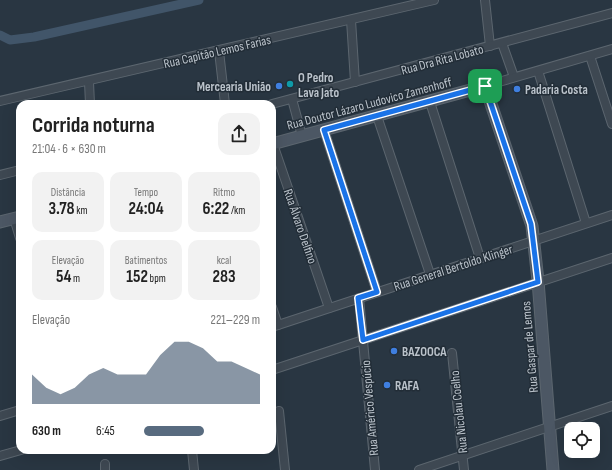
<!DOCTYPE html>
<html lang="pt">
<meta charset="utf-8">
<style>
:root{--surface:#fff;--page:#f2f2f2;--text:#222;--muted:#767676;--accent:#586b7f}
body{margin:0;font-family:"Sofia Sans Condensed",sans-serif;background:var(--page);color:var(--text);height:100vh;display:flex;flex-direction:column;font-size:15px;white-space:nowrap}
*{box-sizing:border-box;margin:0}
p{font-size:13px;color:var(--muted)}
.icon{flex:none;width:22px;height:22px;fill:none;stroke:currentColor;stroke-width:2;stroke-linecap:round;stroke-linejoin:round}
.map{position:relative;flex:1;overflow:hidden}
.side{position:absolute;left:16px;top:100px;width:260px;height:354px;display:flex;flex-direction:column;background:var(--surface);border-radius:12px;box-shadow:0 4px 16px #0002}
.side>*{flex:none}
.controls{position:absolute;left:564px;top:422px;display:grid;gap:8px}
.controls a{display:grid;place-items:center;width:36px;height:36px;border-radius:8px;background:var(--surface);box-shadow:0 4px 16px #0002;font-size:20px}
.pin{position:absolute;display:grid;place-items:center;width:34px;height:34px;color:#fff;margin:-17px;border-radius:8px;box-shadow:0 2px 6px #0006}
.round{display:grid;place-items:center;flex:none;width:42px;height:42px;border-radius:12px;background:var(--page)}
.headline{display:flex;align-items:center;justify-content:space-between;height:68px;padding:0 16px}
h1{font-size:22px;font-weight:700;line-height:30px}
.figures{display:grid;grid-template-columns:repeat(3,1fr);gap:6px;height:68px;padding:4px 16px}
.figures div{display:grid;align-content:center;border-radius:10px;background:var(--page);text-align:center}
.figures b{font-size:17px;font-weight:700}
.figures small{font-size:11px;font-weight:400}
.figures p{font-size:11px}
.chart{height:112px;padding:8px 16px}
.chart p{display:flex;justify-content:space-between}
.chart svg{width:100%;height:72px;margin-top:4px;fill:var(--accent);opacity:.7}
ul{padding:0 16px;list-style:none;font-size:13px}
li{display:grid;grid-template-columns:64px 48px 1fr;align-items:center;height:30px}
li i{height:10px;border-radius:5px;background:var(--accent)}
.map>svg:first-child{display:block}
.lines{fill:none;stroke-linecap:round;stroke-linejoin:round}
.canal{stroke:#415569;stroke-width:9}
.street-casing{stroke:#5c666f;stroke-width:10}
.secondary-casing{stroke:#5c666f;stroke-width:13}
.street{stroke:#3e4852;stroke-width:8}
.secondary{stroke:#4c5764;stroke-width:11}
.route-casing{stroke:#fff;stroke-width:8}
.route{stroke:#1a73e8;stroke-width:5}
.culture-dot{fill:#0f9aa8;stroke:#222d37;stroke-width:1.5}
.shop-dot{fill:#3f7fe0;stroke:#222d37;stroke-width:1.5}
.labels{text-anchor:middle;stroke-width:3;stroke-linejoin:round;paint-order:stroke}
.street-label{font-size:13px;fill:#bbc3cb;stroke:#222d37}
.poi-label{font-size:13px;font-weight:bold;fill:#bbc3cb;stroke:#222d37;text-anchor:start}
</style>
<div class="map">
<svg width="612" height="470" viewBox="0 0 612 470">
<rect width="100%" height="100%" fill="#293642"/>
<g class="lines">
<!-- canal -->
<path class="canal" d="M0 35 10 40 34 37 199 0"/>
<defs>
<g id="street">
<path d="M485 0 490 46"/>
<path d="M351 20 355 82"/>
<path d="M502 43 514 77"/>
<path d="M219 51 225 104"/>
<path d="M590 56 612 124"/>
<path d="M538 71 586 223"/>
<path d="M89 82 90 104"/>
<path d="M485 86 612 49"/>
<path d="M292 99 302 136"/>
<path d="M0 101 434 0"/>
<path d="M430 102 480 258"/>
<path d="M272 104 612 13"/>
<path d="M377 116 430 274"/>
<path d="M324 130 377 292"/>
<path d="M273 144 329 308"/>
<path d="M0 175 20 170"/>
<path d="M14 218 20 238"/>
<path d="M359 298 375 470"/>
<path d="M272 307 278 325"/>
<path d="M272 327 612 215"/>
<path d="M452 353 464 470"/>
<path d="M272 370 612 258"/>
<path d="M279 411 285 470"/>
<path d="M0 416 20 410"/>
<path d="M192 450 194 470"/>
<path d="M0 456 21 450"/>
<path d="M105 464V470"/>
<path d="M419 470 612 406"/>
</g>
<g id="secondary">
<path d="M272 144 485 86 532 226 538 281 553 470"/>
<path d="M0 222 20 217"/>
</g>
</defs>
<!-- street casing -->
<use href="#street" class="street-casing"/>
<!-- secondary casing -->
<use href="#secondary" class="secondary-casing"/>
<!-- street -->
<use href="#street" class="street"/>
<!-- secondary -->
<use href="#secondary" class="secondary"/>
</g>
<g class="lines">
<defs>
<path id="route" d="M485 86 531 224 538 282 363 340 358 298 377 292 324 130Z"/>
</defs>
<!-- route casing -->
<use href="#route" class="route-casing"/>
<!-- route -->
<use href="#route" class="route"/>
</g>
<!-- markers -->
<circle class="culture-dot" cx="290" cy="84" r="4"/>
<g class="shop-dot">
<circle cx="279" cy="86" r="4"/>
<circle cx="517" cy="89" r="4"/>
<circle cx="394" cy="351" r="4"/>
<circle cx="387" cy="385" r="4"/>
</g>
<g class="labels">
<!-- street labels -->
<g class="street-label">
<text transform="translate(217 51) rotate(-13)" y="5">Rua Capitão Lemos Farias</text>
<text transform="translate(442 59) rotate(-15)" y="5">Rua Dra Rita Lobato</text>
<text transform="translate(369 103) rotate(-15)" y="5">Rua Doutor Lázaro Ludovico Zamenhoff</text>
<text transform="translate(301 226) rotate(71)" y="5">Rua Álvaro Delfino</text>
<text transform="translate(453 267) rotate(-18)" y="5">Rua General Bertoldo Klinger</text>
<text transform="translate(529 347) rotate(-95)" y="5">Rua Gaspar de Lemos</text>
<text transform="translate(369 408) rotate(-95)" y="5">Rua Américo Vespúcio</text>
<text transform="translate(458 412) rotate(-96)" y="5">Rua Nicolau Coelho</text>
</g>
<!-- poi labels -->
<g class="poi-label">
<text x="298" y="82">O Pedro<tspan x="298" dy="15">Lava Jato</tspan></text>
<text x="271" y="91" text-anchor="end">Mercearia União</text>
<text x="525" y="94">Padaria Costa</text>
<text x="402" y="356">BAZOOCA</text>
<text x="395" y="390">RAFA</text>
</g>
</g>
</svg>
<div class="controls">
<a><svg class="icon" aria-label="locate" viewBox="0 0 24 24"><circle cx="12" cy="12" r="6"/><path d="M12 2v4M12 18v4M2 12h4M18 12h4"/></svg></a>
</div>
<div class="pin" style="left:485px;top:86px;background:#1e9e55"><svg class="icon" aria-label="arrive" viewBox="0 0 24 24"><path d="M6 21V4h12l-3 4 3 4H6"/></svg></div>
<section class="side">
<div class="headline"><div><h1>Corrida noturna</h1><p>21:04 · 6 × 630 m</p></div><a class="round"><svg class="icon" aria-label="share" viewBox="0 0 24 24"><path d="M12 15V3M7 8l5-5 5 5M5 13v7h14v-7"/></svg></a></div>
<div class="figures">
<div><p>Distância</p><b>3.78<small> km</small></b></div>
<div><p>Tempo</p><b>24:04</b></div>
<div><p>Ritmo</p><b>6:22<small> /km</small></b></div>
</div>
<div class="figures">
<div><p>Elevação</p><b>54<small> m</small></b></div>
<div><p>Batimentos</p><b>152<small> bpm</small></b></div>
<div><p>kcal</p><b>283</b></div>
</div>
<div class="chart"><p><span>Elevação</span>221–229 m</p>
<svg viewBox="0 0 160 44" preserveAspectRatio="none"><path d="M0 44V26L10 34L20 38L30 34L40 26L50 22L60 26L70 26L80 26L90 14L100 6L110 6L120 10L130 18L140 18L150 22L160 26V44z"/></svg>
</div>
<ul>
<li><b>630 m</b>6:45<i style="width:52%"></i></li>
</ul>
</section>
</div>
